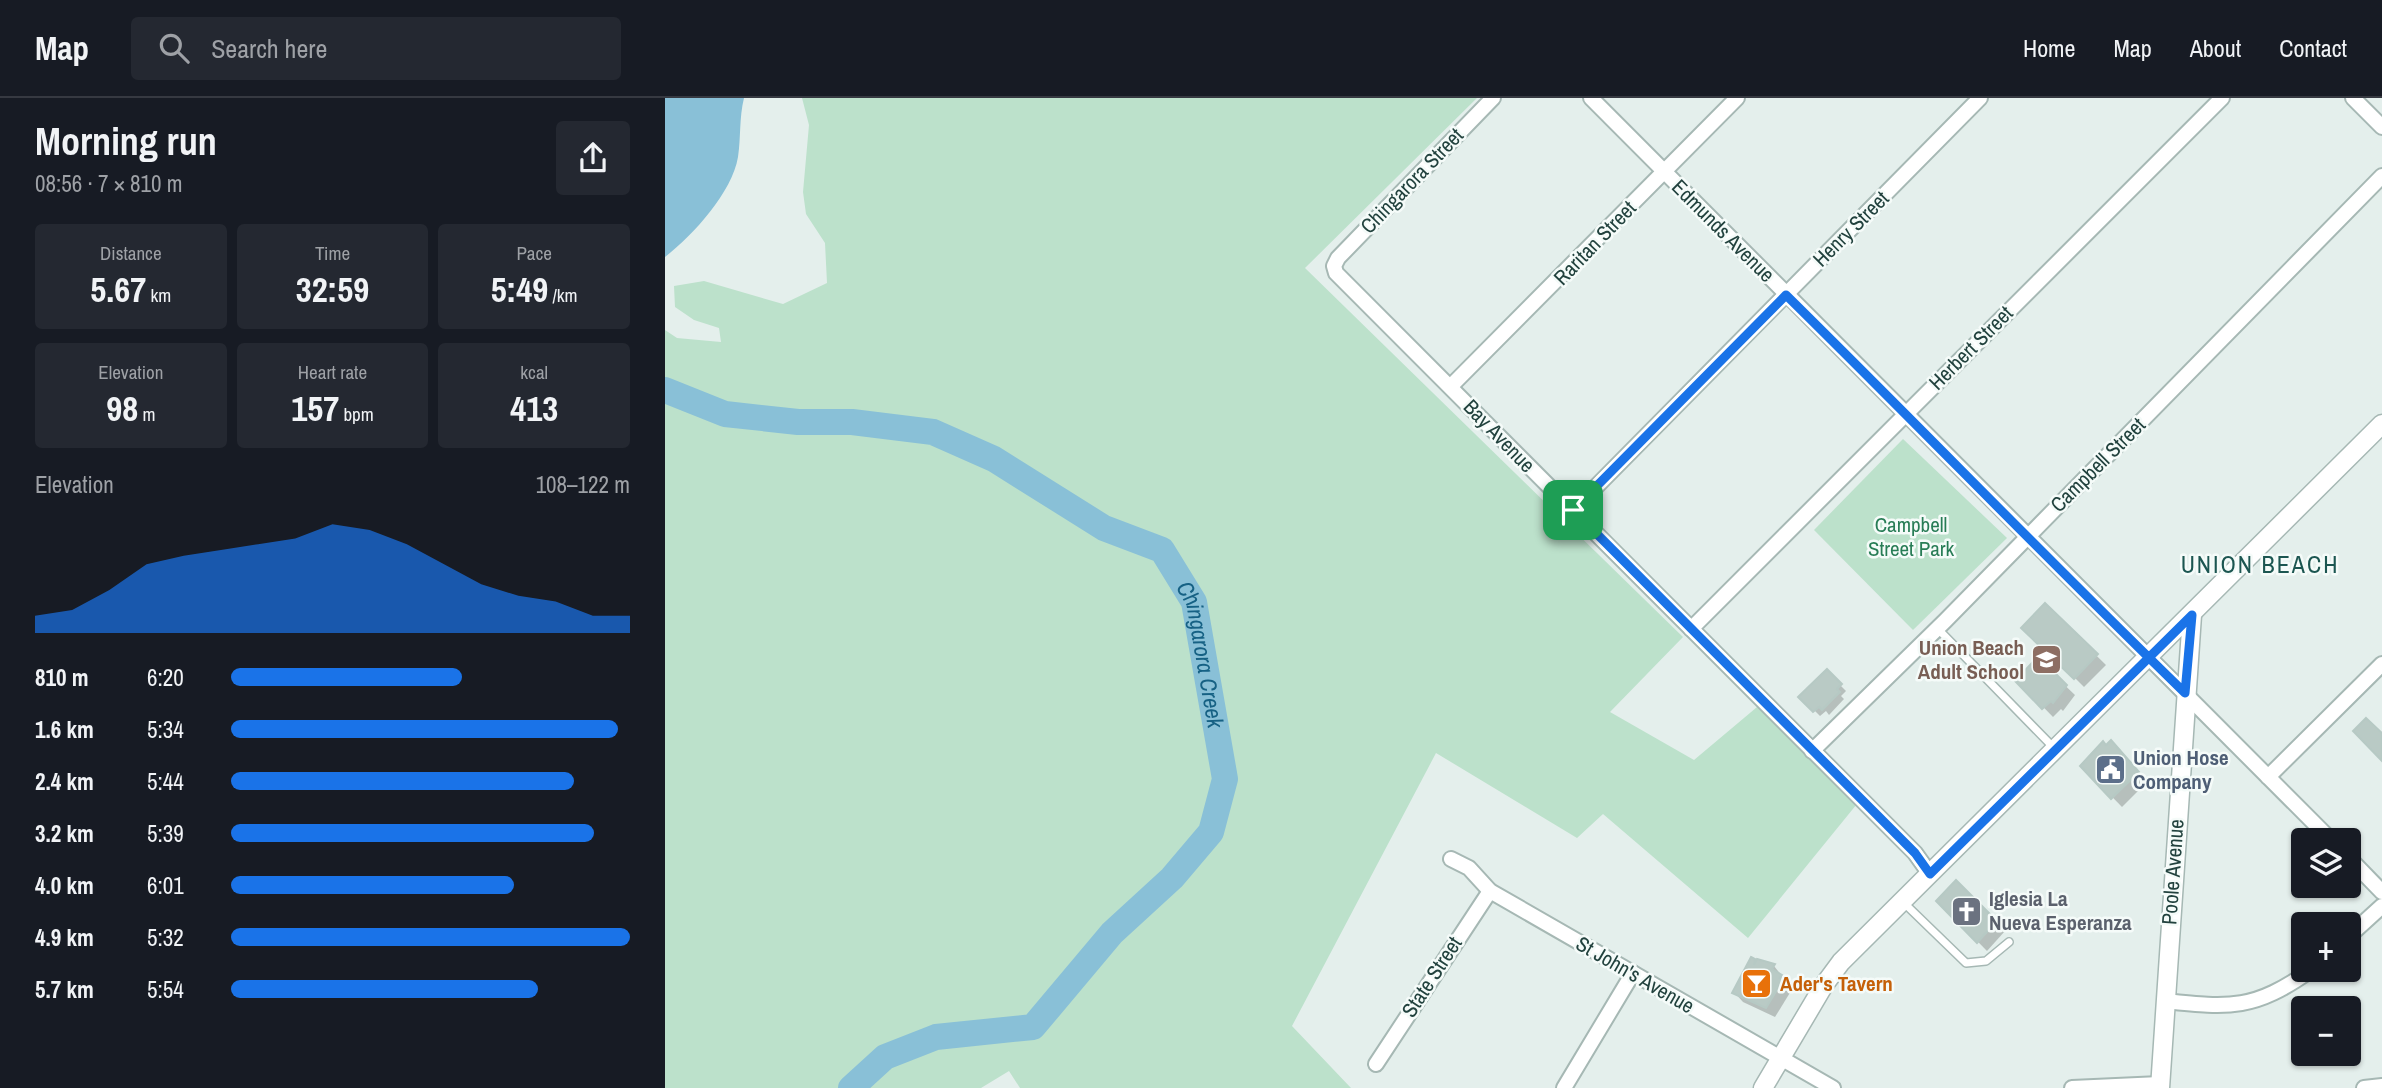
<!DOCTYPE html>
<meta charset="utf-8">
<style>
:root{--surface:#171b24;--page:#242831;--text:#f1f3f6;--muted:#9ea1a6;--line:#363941;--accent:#1a73e8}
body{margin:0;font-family:"Archivo Narrow",sans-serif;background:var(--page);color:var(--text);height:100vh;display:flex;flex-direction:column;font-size:26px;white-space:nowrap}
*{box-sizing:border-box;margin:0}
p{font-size:23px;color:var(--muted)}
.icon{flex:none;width:38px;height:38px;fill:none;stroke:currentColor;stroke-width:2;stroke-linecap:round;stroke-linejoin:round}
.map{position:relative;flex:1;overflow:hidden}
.panel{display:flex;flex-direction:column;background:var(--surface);width:665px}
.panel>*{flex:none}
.buttons{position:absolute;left:1626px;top:730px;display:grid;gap:14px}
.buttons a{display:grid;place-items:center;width:70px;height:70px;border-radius:7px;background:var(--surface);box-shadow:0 2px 5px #0004;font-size:35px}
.pin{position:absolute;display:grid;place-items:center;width:60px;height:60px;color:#fff;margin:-30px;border-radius:14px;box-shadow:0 4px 10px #0006}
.round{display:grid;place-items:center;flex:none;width:74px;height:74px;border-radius:7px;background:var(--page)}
.overview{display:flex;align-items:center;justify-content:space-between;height:119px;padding:0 35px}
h1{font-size:38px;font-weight:700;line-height:52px}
.metrics{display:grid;grid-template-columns:repeat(3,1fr);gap:10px;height:119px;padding:7px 35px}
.metrics div{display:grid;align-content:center;border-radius:7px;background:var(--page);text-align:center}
.metrics b{font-size:35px;font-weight:700}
.metrics small{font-size:19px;font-weight:400}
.metrics p{font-size:19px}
.chart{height:196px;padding:14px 35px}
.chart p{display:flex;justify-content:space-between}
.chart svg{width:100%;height:126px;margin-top:7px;fill:var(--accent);opacity:.7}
ul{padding:0 35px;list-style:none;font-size:23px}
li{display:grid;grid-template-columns:112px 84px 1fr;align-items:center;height:52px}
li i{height:18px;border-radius:9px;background:var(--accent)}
header{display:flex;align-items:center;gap:42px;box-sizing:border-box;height:98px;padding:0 35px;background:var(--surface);border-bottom:2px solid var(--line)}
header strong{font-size:33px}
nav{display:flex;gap:38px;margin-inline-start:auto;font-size:24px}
.search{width:490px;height:63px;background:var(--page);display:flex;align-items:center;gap:18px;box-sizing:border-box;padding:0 24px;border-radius:7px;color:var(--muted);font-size:26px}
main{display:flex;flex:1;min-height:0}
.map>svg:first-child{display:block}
.green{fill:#bce1cb}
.water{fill:#89c0d7}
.shadow{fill:#0003}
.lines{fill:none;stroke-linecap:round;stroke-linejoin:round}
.river{stroke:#89c0d7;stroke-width:26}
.building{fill:#b9cac5;stroke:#b6c9c4;stroke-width:2}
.service-casing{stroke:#a6b8b4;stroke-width:10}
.minor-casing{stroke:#a6b8b4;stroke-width:18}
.tertiary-casing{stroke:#a6b8b4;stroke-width:21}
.service{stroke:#fff;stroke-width:7}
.minor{stroke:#fff;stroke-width:14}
.tertiary{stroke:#fff;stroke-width:18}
.route-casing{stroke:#fff;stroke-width:14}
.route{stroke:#1a73e8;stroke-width:9}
.labels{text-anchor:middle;stroke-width:5;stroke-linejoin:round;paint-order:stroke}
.street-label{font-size:21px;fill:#22423e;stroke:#f5fbf9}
.park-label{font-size:21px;fill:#287d56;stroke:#f5fbf9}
.education-label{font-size:21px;font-weight:bold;fill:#785e54;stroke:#f5fbf9;text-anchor:end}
.service-label{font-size:21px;font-weight:bold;fill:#4e5e75;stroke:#f5fbf9;text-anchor:start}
.worship-label{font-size:21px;font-weight:bold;fill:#5b616d;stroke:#f5fbf9;text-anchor:start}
.food-label{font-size:21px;font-weight:bold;fill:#c56008;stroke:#f5fbf9;text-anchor:start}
.water-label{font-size:23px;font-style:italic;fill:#166184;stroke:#f5fbf9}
.quarter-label{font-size:24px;letter-spacing:2px;fill:#1c5651;stroke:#f5fbf9}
</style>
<header>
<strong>Map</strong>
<div class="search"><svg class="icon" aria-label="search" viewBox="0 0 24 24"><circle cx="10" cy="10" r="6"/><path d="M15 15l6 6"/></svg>Search here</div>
<nav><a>Home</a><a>Map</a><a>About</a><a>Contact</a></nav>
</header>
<main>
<section class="panel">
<div class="overview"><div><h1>Morning run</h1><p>08:56 · 7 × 810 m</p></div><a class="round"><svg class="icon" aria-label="share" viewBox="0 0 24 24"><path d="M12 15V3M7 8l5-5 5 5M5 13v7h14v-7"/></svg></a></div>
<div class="metrics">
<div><p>Distance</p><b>5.67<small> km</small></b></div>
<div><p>Time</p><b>32:59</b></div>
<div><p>Pace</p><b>5:49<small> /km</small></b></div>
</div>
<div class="metrics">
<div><p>Elevation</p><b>98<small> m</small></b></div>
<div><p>Heart rate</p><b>157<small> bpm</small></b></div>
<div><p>kcal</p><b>413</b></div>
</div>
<div class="chart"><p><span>Elevation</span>108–122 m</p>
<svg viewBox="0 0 160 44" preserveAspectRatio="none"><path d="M0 44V38L10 36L20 29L30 20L40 17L50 15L60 13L70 11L80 6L90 8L100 13L110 20L120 27L130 31L140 33L150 38L160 38V44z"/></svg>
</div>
<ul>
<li><b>810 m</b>6:20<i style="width:58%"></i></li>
<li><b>1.6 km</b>5:34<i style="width:97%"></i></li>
<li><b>2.4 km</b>5:44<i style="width:86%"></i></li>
<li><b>3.2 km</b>5:39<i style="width:91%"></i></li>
<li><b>4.0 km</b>6:01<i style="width:71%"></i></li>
<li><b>4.9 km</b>5:32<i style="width:100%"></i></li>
<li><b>5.7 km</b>5:54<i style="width:77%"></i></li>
</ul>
</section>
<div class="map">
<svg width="1717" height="990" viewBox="0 0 1717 990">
<rect width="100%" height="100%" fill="#e4efec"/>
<!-- green -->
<g class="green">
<path d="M137 0H812L640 170 1018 539 945 614 1029 662 1098 604 1196 701 1083 840 938 716 912 740 771 655 627 928 686 990H355L344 973 316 990H0V232L12 240 56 244 54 230 29 222 10 209 9 188 39 183 118 206 162 185 160 145 141 116 138 94 144 27Z"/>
<path d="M1238 341 1342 440 1248 532 1149 432Z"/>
</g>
<!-- water -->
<path class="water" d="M0 0H79C74 20 76 40 73 59 67 95 27 138 0 159Z"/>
<!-- shadow -->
<g class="shadow">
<path d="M1380 507 1441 567 1419 589 1397 567 1388 576 1410 597 1398 613 1396 611 1388 619 1353 583 1381 552Z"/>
<path d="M1162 574 1181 593 1176 598 1179 601 1164 617 1161 613 1155 618 1136 599Z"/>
<path d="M1442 649 1455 654 1482 684 1457 709 1417 668Z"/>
<path d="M1291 785 1340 833 1322 853 1273 803Z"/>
<path d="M1089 862 1109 868 1125 888 1126 893 1110 919 1078 904 1069 894Z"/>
</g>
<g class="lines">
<!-- river -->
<path class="river" id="s1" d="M0 292 60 316 133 324H187L268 334 329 361 439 430 497 452 529 504 560 681 546 734 507 780 447 835 368 929 271 939 220 959 186 990"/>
</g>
<!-- building -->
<g class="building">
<path d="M1380 505 1433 556 1409 581 1386 559 1380 565 1402 587 1388 605 1386 603 1377 611 1350 583 1379 552 1356 530Z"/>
<path d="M1162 571 1177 586 1172 591 1175 594 1157 612 1154 609 1148 614 1133 599Z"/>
<path d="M1701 620 1717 635V663L1688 633Z"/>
<path d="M1446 642 1474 674 1446 701 1415 668 1438 643 1441 647Z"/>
<path d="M1291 782 1332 823 1312 845 1271 803Z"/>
<path d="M1086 859 1090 861 1089 867 1092 861 1110 866 1107 871 1117 877 1115 880 1118 882 1101 910 1067 895Z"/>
</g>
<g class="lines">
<defs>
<g id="service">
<path d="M1272 530 1390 651"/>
<path d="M1238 804 1301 865 1321 863 1344 844"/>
</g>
<g id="minor">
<path d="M828 0 673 160 669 168 671 175 1250 755 1265 776"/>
<path d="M926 0 1666 742"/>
<path d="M1688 0 1717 29"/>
<path d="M786 288 1072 0"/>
<path d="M908 412 1315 0"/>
<path d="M1026 531 1557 0"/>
<path d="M1147 653 1280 523 1717 78"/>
<path d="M1603 679 1717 566"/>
<path d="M1684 760 1717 794"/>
<path d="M786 761 804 770 825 793 1168 990"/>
<path d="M1684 838 1717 808"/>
<path d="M1500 903C1566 910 1589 912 1646 872"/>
<path d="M711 966 825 793"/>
<path d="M899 990 968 875"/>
<path d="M1407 990 1495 986"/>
<path d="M1699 990 1717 988"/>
</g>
<g id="tertiary">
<path d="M1098 990 1159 887 1176 864 1717 326"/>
<path d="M1495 990 1527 517"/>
</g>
</defs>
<!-- service casing -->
<use href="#service" class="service-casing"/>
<!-- minor casing -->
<use href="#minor" class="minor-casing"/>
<!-- tertiary casing -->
<use href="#tertiary" class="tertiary-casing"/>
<!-- service -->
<use href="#service" class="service"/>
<!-- minor -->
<use href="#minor" class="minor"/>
<!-- tertiary -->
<use href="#tertiary" class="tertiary"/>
</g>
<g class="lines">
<defs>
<path id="route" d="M908 412 1250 755 1265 776 1527 517 1520 595C1385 464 1255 329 1121 197L908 412"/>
</defs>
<!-- route casing -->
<use href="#route" class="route-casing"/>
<!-- route -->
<use href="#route" class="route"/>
</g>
<!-- icons -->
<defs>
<symbol id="school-square" viewBox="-11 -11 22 22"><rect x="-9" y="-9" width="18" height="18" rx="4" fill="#8d6e63" stroke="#f5fbf9"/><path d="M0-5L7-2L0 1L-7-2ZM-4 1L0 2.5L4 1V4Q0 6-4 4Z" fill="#fff"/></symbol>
<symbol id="civic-square" viewBox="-11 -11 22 22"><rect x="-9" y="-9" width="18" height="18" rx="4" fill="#5c6f8a" stroke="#f5fbf9"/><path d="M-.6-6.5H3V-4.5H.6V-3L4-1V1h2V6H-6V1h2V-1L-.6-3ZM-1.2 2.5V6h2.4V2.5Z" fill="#fff"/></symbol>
<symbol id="church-square" viewBox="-11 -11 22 22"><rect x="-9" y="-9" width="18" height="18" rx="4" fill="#6b7280" stroke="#f5fbf9"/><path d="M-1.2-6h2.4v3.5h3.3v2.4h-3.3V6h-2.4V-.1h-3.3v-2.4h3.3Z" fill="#fff"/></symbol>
<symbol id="bar-square" viewBox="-11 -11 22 22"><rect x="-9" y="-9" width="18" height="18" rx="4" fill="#e8710a" stroke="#f5fbf9"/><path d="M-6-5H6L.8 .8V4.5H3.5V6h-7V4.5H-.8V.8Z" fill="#fff"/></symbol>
</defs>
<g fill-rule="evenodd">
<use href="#school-square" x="1364" y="544" width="35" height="35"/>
<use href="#civic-square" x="1428" y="654" width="35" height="35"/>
<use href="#church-square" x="1284" y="796" width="35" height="35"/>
<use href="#bar-square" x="1074" y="868" width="35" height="35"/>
</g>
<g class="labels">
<!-- street labels -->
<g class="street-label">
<text transform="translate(747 83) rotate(-46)" y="7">Chingarora Street</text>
<text transform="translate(1186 131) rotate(-45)" y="7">Henry Street</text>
<text transform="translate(1058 133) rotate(45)" y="7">Edmunds Avenue</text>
<text transform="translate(930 145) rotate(-46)" y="7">Raritan Street</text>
<text transform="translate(1306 250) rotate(-45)" y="7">Herbert Street</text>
<text transform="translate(834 338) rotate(46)" y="7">Bay Avenue</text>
<text transform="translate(1433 367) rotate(-45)" y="7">Campbell Street</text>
<text transform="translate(1508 774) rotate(-86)" y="7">Poole Avenue</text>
<text transform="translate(970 877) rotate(30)" y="7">St John's Avenue</text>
<text transform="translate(767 879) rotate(-57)" y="7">State Street</text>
</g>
<!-- park labels -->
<g class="park-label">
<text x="1246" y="434">Campbell<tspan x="1246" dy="24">Street Park</tspan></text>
</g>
<!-- education labels -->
<g class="education-label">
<text x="1359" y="557">Union Beach<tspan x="1359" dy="24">Adult School</tspan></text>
</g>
<!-- service labels -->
<g class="service-label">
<text x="1468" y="667">Union Hose<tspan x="1468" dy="24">Company</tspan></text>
</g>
<!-- worship labels -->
<g class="worship-label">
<text x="1324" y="808">Iglesia La<tspan x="1324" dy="24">Nueva Esperanza</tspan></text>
</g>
<!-- food labels -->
<g class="food-label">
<text x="1115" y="893">Ader's Tavern</text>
</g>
<!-- water labels -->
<g class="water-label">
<text dy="8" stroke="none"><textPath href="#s1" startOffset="646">Chingarora Creek</textPath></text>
</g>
<!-- quarter labels -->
<g class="quarter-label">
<text x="1595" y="475">UNION BEACH</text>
</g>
</g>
</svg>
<div class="buttons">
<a><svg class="icon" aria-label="layers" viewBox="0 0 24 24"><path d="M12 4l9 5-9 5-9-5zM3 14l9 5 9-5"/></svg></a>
<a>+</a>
<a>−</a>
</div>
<div class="pin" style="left:908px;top:412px;background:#1e9e55"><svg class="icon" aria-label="arrive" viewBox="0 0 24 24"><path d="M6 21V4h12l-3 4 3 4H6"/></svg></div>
</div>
</main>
